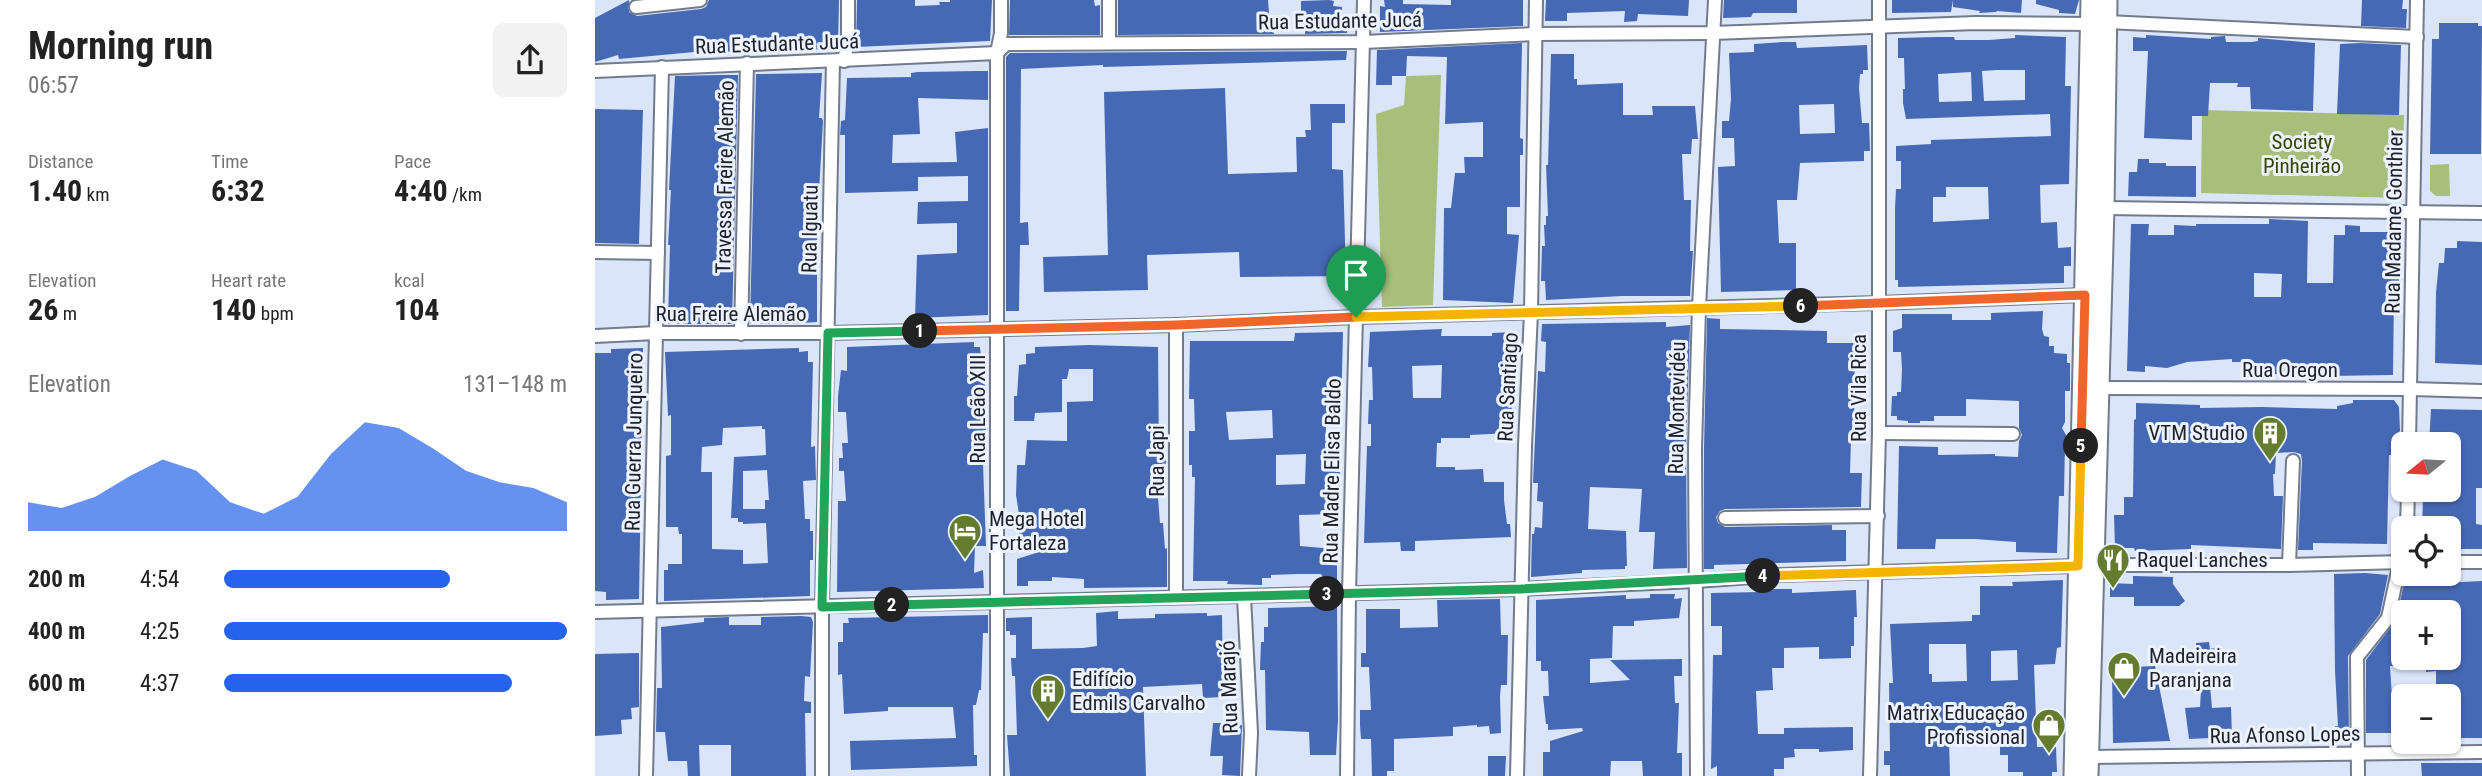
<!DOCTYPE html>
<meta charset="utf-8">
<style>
:root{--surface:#fff;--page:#f2f2f2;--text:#222;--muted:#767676;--accent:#2563eb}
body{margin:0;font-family:"Roboto Condensed",sans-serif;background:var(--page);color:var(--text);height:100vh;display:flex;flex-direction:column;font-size:26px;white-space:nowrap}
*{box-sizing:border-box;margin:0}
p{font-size:23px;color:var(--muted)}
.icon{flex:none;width:38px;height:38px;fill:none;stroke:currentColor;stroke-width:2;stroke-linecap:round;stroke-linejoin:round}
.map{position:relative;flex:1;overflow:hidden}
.details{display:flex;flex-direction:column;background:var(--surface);width:595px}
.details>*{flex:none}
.needle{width:46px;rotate:252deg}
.fabs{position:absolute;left:1796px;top:432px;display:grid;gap:14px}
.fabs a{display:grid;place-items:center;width:70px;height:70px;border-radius:10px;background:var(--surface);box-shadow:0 2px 5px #0004;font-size:35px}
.pin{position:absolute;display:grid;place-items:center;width:60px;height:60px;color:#fff;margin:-72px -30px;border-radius:50% 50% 50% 0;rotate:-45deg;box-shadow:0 0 7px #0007}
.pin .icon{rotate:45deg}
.km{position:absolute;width:35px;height:35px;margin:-18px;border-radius:50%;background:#222;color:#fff;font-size:19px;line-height:35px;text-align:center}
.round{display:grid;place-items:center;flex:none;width:74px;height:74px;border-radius:10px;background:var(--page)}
.overview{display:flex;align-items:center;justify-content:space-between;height:119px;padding:0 28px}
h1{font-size:38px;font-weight:700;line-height:52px}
.figures{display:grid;grid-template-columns:repeat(3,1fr);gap:10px;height:119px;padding:7px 28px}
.figures div{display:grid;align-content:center}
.figures b{font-size:30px;font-weight:700}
.figures small{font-size:19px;font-weight:400}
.figures p{font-size:19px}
.chart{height:196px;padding:14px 28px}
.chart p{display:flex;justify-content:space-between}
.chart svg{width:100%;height:126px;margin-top:7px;fill:var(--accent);opacity:.7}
ul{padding:0 28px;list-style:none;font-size:23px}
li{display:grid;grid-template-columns:112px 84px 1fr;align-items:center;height:52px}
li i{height:18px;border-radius:9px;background:var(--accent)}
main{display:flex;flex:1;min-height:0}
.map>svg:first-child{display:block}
.green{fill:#a7bf7b}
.building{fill:#4669b5;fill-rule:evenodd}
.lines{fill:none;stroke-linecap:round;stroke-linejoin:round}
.minor-casing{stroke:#727b8c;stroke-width:16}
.primary-casing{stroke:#727b8c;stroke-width:23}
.minor{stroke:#fff;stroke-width:12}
.primary{stroke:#fff;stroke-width:19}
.split-1-casing{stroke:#fff;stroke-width:14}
.split-2-casing{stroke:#fff;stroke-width:14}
.split-3-casing{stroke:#fff;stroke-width:14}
.split-4-casing{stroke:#fff;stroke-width:14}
.split-5-casing{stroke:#fff;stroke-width:14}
.split-6-casing{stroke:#fff;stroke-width:14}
.split-7-casing{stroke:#fff;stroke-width:14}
.split-1{stroke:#f0652b;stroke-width:9}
.split-2{stroke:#22a559;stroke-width:9}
.split-3{stroke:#22a559;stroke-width:9}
.split-4{stroke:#22a559;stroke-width:9}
.split-5{stroke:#f5b400;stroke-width:9}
.split-6{stroke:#f0652b;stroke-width:9}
.split-7{stroke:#f5b400;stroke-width:9}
.labels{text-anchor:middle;stroke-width:6;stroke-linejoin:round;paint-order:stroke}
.street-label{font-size:21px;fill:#1e2129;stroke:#ecf2fe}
.park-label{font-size:21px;fill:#344600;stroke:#ecf2fe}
.poi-label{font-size:21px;fill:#1e2129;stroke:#ecf2fe;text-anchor:start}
</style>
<main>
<section class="details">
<div class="overview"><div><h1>Morning run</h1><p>06:57</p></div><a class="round"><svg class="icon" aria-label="share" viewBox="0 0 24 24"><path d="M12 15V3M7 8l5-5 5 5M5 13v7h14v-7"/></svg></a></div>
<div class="figures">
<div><p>Distance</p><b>1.40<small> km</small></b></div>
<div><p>Time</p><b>6:32</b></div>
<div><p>Pace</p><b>4:40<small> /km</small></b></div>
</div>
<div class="figures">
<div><p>Elevation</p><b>26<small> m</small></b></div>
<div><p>Heart rate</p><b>140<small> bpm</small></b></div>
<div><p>kcal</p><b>104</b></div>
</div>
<div class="chart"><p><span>Elevation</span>131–148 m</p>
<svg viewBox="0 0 160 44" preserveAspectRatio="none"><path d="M0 44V34L10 36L20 32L30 25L40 19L50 23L60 34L70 38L80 32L90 17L100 6L110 8L120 15L130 23L140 27L150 29L160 34V44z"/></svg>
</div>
<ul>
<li><b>200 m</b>4:54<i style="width:66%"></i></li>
<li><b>400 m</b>4:25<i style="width:100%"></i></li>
<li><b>600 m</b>4:37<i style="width:84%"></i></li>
</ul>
</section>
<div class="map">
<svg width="1887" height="776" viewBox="0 0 1887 776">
<rect width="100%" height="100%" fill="#dbe5f9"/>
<!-- green -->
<g class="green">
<path d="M846 75 838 305 787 307 781 114 809 105 811 76Z"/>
<path d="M1607 110 1809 115 1807 198 1606 193Z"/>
<path d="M1854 164 1855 196H1841L1835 191V165Z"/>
</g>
<!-- building -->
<g class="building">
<path d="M34 0V12L42 16 106 9 111 7 114 0H244L243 46H234V49L121 52V50L24 59 23 55 0 62V18Z"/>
<path d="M262 0H320V6L345 5 344 2H355V0H397L395 41 261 47Z"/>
<path d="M415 0H499L500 6 505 5V35H414Z"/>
<path d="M523 0H673L675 26H679V34L523 35Z"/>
<path d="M734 0 739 1 738 6 747 7 746 26H752V33L710 34 711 15H706V1Z"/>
<path d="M789 0H808V4L856 5V0H928V26L785 32V6L790 7Z"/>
<path d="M951 0H1094L1093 16 1043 14 1042 21 1029 22 1030 11 972 13V21H950Z"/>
<path d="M1129 0H1202V13H1158L1156 17 1128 18Z"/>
<path d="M1297 0H1358L1356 12 1297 13Z"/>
<path d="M1358 0H1427L1426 13 1402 11 1401 12 1384 13 1385 11 1358 7Z"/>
<path d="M1441 0H1484L1480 14 1464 13V10L1441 4Z"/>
<path d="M1767 0H1808L1807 9H1812L1811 28 1766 26Z"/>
<path d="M1844 23H1883V26H1887L1886 154H1835L1837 39H1844Z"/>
<path d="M1420 35 1471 37 1470 86H1476L1474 184 1445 185 1446 223 1462 222 1463 248 1476 247V266H1469V283L1303 287V280H1300V209L1301 189H1306V161H1301V146L1336 144V140L1456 136 1455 114 1311 119 1308 103V89H1310L1309 58H1303V38L1341 37H1359L1360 40H1394L1420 38ZM1402 70H1430V100L1389 101 1387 71ZM1376 72 1377 101 1344 102 1343 74ZM1351 187H1393L1394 219 1338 222V197H1351Z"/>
<path d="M1551 35 1616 39V37L1630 36 1631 42H1657L1663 41V38L1720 43 1718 111 1656 109 1655 87H1642L1643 83H1615L1613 116H1597V140L1549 138 1553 51H1538V37L1551 38Z"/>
<path d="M1188 42H1201L1202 48 1272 45 1273 70H1268V74H1265L1264 88 1267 123H1274L1275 151H1269V161L1205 163 1202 200H1182L1184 243H1201V290L1126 292 1123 167 1140 166 1139 138H1127V121H1134L1136 99 1134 53 1159 52V44ZM1239 104 1240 133 1205 134 1204 105Z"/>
<path d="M927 43 925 138 928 139V155H925V207H912V234L924 235 918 303 848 300 849 208H856L860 173H870L869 157H888V122L850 124 852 57 812 56 811 76H797V85H781L782 50Z"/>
<path d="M1765 43 1806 45 1804 115 1742 114 1745 44Z"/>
<path d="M752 51 751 60 508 67V65L426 69 425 223 433 222 434 245H425L424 311H411V57L415 53Z"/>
<path d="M956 54H979V79H982V85L1028 83V115H1058L1057 106H1100L1103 139H1097L1096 154H1087L1089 200H1096L1095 251H1098L1095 296H1027L951 300 950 281H946L947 246H950L949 225H951V216H953L951 165H953Z"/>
<path d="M382 71H393V100L323 98 325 134 298 135 297 163 362 162 360 132 393 128V315L320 318 322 255 362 253V223L322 224 323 202 373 201V176L323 177V191L250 193V135H245L246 121 250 120 252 78 316 77V73L323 72Z"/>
<path d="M227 73 224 118H227L228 121 222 227V322L189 324 155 323 161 74Z"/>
<path d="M124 75H143L137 324H73L75 245H73L76 190H74L80 76Z"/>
<path d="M630 88 633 174 702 172 701 137H711L710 130H716L715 104H750V123H737V169L748 170 751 276 645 277 644 252 552 255 553 290 449 292 448 257 513 255 509 92Z"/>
<path d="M0 109 48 110 44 244 0 243Z"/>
<path d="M1543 159H1554V163H1571V166H1601V197L1533 196 1534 172H1542Z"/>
<path d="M1674 219 1713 221 1712 283H1738L1739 235H1750V225L1765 226V232H1799V271H1804V291H1799L1798 375 1733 376 1650 373V362H1637V359L1592 362 1572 368 1550 366V372L1532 371 1536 224H1554L1553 235H1579V225L1601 226V224H1674ZM1659 273 1687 274 1686 297H1659Z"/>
<path d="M1862 241 1887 242V365L1840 363 1841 292 1844 263H1849L1850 248H1862Z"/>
<path d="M1448 311 1447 329 1449 336 1454 337V346H1459V353L1472 354V363H1475V391H1470V422L1467 428 1474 440 1470 442 1469 496H1464L1462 553 1421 552V542L1380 539H1341L1340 549H1302L1304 446 1343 447V455L1400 454V456L1423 457 1424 441 1427 435 1424 428V401L1371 399V416H1339V421H1325V423H1313V421L1302 420V416H1296L1297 396H1302V392H1306L1307 369 1306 352H1298V331L1307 328V314H1357V320H1396V313Z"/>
<path d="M1112 318 1125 319V329L1232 331V343H1260L1259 424H1264L1263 439H1256L1255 473H1267L1266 507 1130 509 1125 511 1121 517 1123 523 1130 527 1237 525V530H1251V561L1119 565V569H1109V448Z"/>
<path d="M1071 322V327L1095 325 1091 448 1092 568 1058 569 1060 532H1044L1047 489 995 487 993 529 1031 531 1032 566H1030V569L987 570V573L936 577 937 534H939L940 527 947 528 948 502 942 501 943 483H938L943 371 950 372 951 342 946 341 947 324Z"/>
<path d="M847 329 846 336H897V333L919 332 916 433 875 435V438H846V443H842L841 467H860V470L888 469 889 482H909V500L912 524H915L916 537 820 541V551H806L805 542 769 543 772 446H776V424H773L774 400H778L777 367H773L775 332ZM847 365 846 398H818L817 366Z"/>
<path d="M748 332 746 415H732L730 441 739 440 740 472H745L744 498H739L740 514 704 515 705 546 739 549V561H742V579H729L726 574H702L676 575V578H667V585L632 584 633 581H598L600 477H597V465H594V431H600L599 399H594L595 341H699L700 333ZM677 410 678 438 634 440 631 412ZM711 454 710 484 681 485V455Z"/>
<path d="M379 342V347H385L386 357 389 356 391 436H387L391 546H380L379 573 388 570 389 588 242 592 243 501H251L249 471H244V458H248L247 443H253L251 412H243V396L246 370 252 371V347Z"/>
<path d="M494 345 563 347 564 457H571L570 497H563L565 523H568L570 549 572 548V587L489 588V579L457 577V581H433V586H422V559L463 546H424V514L421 495 422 465H430L432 440 472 441V402L498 401V369H474L472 379H467V412L440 413 439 421H419V396H422L424 365 431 364V354L440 353V347Z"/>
<path d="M48 348 44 599 11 600V592L0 591V353H16V349Z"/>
<path d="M204 348V352L213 351V362H218L216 447 220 446 221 480 208 481 210 519H215V531H218V560H215V596L69 601V570H73V564H87V534H84L83 527H71V456L76 455V415L73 416 70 352ZM167 426V429H170L171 455 139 457 136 518H143V522H148V524L171 523 173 563 148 564V550L117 549V472H106L107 447 127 445 128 428ZM172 470 174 500H170V509H148V471Z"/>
<path d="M1758 400H1799L1804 407 1805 431 1802 434 1801 455H1794L1792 544 1718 543V550H1703L1707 461 1706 454 1698 452 1681 453 1680 474H1678L1679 496H1688L1686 549 1596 545V549L1540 551 1539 548H1520L1519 515H1529V497H1538L1539 420 1541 419V403L1605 405V408L1667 407 1742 409V406L1758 403Z"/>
<path d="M1836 409 1887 410V488H1881V524L1887 525V549H1853V528H1827L1828 499H1836V490H1853V444H1834Z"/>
<path d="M1770 573 1793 575 1785 614 1753 656 1754 737 1741 738 1740 726H1743L1740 671 1739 574Z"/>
<path d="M1811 574H1847V583L1887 581V738H1853V696H1841V671L1831 672V658H1853V612H1808V666H1795L1797 697H1799V733H1771V660L1801 620Z"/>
<path d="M1538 576 1578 577V584L1590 601 1584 606H1539V597H1515V583L1538 584Z"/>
<path d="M1468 580 1466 647 1462 648 1460 664 1439 665 1442 747H1461L1462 772H1457V776H1428V772H1413V755H1405V737L1354 738 1355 776H1295V765H1289V751H1295L1294 683H1298L1295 624 1377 621V615H1385V586H1418L1417 582ZM1334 644H1371L1372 681 1337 682V674H1334ZM1422 650 1423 680 1396 681V651Z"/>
<path d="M1181 589H1197V593L1261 590 1262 617H1259V646H1256V658L1224 659V647L1189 648V668H1177L1178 690 1161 691 1163 734H1189V728L1258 727V750L1224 752V749H1199L1200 757 1189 758V769H1179V776H1122V766L1116 769 1118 655H1127V626H1116V593L1166 592V590Z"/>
<path d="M1055 594H1080L1079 599 1087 598 1084 618 1039 621V626H1018L1017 658 995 659V683L1035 680 1015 660 1087 659V676H1079L1080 703H1084L1082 753H1087V776H1048L1047 761H1016L1015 776H948V752H955V741L988 731 987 728 953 730V724H951L948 696H954L953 671H946V661H941V600L1031 595V599L1055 598Z"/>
<path d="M905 599 906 635H913L912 685H906L905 696 906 733 895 734 894 726 882 727V725L858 727V736L799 739V771H792V776H777L776 739H766L765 725V710H776L774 667H766V653H771V609H805V628L843 627 842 600Z"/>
<path d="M742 606 743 720 741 755H715L714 732 671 730 670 670H665L666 642H669V627H673V608Z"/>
<path d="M523 611V619L560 618V614L612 613V616L627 615 628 697 608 698 607 684 548 687 551 776H415L412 735H422L420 676H417L416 658H421V635H415V631H411V618L437 617V649L488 648 502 646 501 613Z"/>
<path d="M393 615V633H388L386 690H384L381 705H378L379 755H382V766L256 770 255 741 361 738 358 707H293V711L249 714 247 674 243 675V642H248V623H254L253 618Z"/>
<path d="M206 616 216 617 218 622 215 677 210 676 209 701 216 702V713H210L211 776H136V745H104L105 776H93L92 761H73L70 732H61L62 688H67L66 627 109 622V618L134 617V625H166V617Z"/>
<path d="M1614 642 1615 649 1620 648 1621 660 1602 662 1601 643Z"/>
<path d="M44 653V707L36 708 37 719 26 720 27 734 0 736V654Z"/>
<path d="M1560 666 1575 741 1518 743 1517 668Z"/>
<path d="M1607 674H1614L1617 708 1636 707 1637 737 1594 739 1590 708 1605 707Z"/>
<path d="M630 716H642V725H647L645 776 627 775 628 756H615L618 723H629Z"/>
<path d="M893 756H911L910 776H893Z"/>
<path d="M1826 763H1887V776H1827Z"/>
</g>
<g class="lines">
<defs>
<g id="minor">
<path d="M514 0V43"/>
<path d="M41 7 105 0"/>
<path d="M1512 22 1822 37"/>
<path d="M249 61 253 41V0"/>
<path d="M0 71 402 53 411 44 768 42 941 34 1118 33 1381 23 1495 24"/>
<path d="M1509 208 1887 213"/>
<path d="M0 252 63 253"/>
<path d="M146 334 152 63"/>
<path d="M0 336 61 333H233L581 325 761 317 1283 303 1490 295"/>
<path d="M1503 388 1815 389 1887 391"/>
<path d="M1284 433 1418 434"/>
<path d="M1814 444 1822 0"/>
<path d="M1130 518 1283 516"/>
<path d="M1812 528 1813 490"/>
<path d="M1853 562H1887"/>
<path d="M1694 565 1698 461"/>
<path d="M581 597V325"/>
<path d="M649 597 656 733 654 776"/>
<path d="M0 612 926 589 1101 581 1186 575 1514 565H1694L1808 562"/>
<path d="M1494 757 1887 752"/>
<path d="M51 776 67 67"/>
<path d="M227 776V607L238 61"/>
<path d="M402 776V53L406 33V0"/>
<path d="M752 776 754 593 769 0"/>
<path d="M922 776 930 446 936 312 941 0"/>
<path d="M1102 776 1100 448 1104 307 1120 0"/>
<path d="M1275 776 1284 433V0"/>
<path d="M1763 776 1762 657 1793 618 1805 562"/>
</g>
<g id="primary">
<path d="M1479 776 1496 0"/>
<path d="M1493 776 1509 208 1512 0"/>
</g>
</defs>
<!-- minor casing -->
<use href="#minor" class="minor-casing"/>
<!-- primary casing -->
<use href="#primary" class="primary-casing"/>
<!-- minor -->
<use href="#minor" class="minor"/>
<!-- primary -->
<use href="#primary" class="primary"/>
</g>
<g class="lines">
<defs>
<path id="split-1" d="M325 331 581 325 761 317"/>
<path id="split-2" d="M297 605 227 607 233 333 325 331"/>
<path id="split-3" d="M297 605 732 594"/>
<path id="split-4" d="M732 594 926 589 1168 576"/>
<path id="split-5" d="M1168 576 1483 566 1486 446"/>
<path id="split-6" d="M1206 306 1490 295 1486 446"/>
<path id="split-7" d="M761 317 1206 306"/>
</defs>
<!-- split-1 casing -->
<use href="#split-1" class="split-1-casing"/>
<!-- split-2 casing -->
<use href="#split-2" class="split-2-casing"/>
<!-- split-3 casing -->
<use href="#split-3" class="split-3-casing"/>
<!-- split-4 casing -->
<use href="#split-4" class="split-4-casing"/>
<!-- split-5 casing -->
<use href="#split-5" class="split-5-casing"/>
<!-- split-6 casing -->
<use href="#split-6" class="split-6-casing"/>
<!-- split-7 casing -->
<use href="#split-7" class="split-7-casing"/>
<!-- split-1 -->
<use href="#split-1" class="split-1"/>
<!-- split-2 -->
<use href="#split-2" class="split-2"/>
<!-- split-3 -->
<use href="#split-3" class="split-3"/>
<!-- split-4 -->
<use href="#split-4" class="split-4"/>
<!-- split-5 -->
<use href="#split-5" class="split-5"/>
<!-- split-6 -->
<use href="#split-6" class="split-6"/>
<!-- split-7 -->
<use href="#split-7" class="split-7"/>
</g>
<!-- icons -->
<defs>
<symbol id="building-pin" viewBox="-11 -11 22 30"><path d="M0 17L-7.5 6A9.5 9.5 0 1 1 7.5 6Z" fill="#647c2e" stroke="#ecf2fe"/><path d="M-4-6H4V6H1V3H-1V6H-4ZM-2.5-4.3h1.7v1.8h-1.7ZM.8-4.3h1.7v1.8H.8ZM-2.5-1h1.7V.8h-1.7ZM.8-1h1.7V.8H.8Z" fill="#fff"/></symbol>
<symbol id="hotel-pin" viewBox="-11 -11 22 30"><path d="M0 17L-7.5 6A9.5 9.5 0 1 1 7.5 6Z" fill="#647c2e" stroke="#ecf2fe"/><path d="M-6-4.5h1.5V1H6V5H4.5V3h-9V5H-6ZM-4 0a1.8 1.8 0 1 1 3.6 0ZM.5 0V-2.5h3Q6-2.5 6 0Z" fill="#fff"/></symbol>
<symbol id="restaurant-pin" viewBox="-11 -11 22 30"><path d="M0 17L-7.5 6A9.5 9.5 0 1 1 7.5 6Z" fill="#647c2e" stroke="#ecf2fe"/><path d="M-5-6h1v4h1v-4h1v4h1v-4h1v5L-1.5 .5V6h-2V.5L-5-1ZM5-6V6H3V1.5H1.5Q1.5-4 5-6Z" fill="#fff"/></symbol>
<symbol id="shop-pin" viewBox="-11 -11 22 30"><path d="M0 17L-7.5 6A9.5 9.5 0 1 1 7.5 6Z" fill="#647c2e" stroke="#ecf2fe"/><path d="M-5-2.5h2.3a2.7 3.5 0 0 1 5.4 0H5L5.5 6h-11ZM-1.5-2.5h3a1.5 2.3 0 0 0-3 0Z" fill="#fff"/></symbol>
</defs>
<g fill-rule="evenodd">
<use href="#building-pin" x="1656" y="414" width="38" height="52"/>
<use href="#hotel-pin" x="351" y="512" width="38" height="52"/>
<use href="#restaurant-pin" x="1499" y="541" width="38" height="52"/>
<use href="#shop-pin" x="1510" y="649" width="38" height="52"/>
<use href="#building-pin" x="434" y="672" width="38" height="52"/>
<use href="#shop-pin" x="1435" y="706" width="38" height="52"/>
</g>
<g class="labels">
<!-- street labels -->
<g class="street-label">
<text transform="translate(745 21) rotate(-1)" y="7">Rua Estudante Jucá</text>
<text transform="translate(182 44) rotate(-2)" y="7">Rua Estudante Jucá</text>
<text transform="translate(130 177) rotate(-89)" y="7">Travessa Freire Alemão</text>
<text transform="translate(1799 222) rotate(-89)" y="7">Rua Madame Gonthier</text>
<text transform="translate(215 229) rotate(-89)" y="7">Rua Iguatu</text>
<text x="136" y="321">Rua Freire Alemão</text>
<text x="1695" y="377">Rua Oregon</text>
<text transform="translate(913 387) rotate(-87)" y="7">Rua Santiago</text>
<text transform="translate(1264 388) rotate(-90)" y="7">Rua Vila Rica</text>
<text transform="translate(1082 408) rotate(-89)" y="7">Rua Montevidéu</text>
<text transform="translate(383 409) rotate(-90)" y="7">Rua Leão XIII</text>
<text transform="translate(39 442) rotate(-89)" y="7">Rua Guerra Junqueiro</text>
<text transform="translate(562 461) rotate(-90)" y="7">Rua Japi</text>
<text transform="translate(737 471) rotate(-89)" y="7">Rua Madre Elisa Baldo</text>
<text transform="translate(634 687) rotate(-92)" y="7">Rua Marajó</text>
<text transform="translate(1690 735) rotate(-1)" y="7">Rua Afonso Lopes</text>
</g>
<!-- park labels -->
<g class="park-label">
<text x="1707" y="149">Society<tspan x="1707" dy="24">Pinheirão</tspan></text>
</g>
<!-- poi labels -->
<g class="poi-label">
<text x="1650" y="440" text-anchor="end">VTM Studio</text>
<text x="394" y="526">Mega Hotel<tspan x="394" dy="24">Fortaleza</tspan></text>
<text x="1542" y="567">Raquel Lanches</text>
<text x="1554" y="663">Madeireira<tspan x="1554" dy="24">Paranjana</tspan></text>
<text x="477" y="686">Edifício<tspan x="477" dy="24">Edmils Carvalho</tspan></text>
<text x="1430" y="720" text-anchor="end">Matrix Educação<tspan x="1430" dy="24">Profissional</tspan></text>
</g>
</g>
</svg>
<div class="fabs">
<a><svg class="needle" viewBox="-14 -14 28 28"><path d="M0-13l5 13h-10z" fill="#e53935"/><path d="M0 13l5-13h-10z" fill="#767676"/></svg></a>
<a><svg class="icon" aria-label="locate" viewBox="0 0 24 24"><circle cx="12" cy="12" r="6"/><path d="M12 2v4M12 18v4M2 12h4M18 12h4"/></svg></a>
<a>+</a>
<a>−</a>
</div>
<div class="pin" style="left:761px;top:317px;background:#1e9e55"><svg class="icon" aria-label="arrive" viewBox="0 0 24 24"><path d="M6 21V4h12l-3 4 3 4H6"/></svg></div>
<b class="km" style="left:325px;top:331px">1</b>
<b class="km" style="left:297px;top:605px">2</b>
<b class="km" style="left:732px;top:594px">3</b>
<b class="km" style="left:1168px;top:576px">4</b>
<b class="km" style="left:1486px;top:446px">5</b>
<b class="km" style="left:1206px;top:306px">6</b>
</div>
</main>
